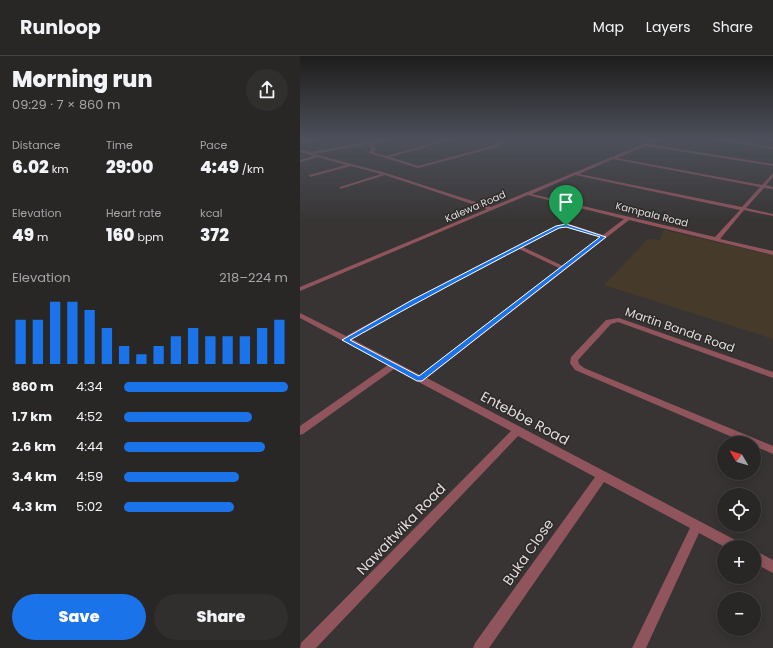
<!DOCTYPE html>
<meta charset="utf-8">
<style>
:root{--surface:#292726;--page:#312f2e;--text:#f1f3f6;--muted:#a5a5a7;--line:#454443;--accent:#1a73e8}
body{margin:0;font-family:Poppins,sans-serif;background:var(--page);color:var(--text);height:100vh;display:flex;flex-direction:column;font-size:15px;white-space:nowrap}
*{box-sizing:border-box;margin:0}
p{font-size:13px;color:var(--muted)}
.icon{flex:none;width:22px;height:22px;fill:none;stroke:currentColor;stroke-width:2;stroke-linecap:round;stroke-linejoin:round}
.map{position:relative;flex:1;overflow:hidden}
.details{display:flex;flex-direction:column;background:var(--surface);width:300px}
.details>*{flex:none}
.needle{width:26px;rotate:308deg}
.controls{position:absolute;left:417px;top:380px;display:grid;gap:8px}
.controls a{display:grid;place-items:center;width:44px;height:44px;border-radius:50%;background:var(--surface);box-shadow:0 2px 10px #0003,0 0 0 1px var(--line);font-size:20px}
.pin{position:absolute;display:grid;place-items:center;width:34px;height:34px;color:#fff;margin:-41px -17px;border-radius:50% 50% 50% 0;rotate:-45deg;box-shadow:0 0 4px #0007}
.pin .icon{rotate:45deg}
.round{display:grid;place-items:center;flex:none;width:42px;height:42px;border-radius:21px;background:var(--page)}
.head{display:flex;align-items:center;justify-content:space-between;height:68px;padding:0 12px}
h1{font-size:22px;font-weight:800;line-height:30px}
.metrics{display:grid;grid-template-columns:repeat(3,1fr);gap:6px;height:68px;padding:4px 12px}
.metrics div{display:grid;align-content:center}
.metrics b{font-size:17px;font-weight:800}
.metrics small{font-size:11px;font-weight:400}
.metrics p{font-size:11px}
.chart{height:112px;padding:8px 12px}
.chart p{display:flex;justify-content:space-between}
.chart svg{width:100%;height:72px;margin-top:4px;stroke:var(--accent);stroke-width:6}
.cta{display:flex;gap:8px;margin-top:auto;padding:8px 12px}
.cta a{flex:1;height:46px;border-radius:24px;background:var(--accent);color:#fff;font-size:16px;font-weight:800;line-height:46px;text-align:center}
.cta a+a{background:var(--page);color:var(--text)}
ul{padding:0 12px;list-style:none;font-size:13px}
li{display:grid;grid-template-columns:64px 48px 1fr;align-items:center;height:30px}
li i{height:10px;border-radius:5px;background:var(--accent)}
header{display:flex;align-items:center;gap:24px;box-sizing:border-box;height:56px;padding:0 20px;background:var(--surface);border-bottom:1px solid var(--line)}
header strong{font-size:19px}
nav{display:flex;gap:22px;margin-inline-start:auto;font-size:14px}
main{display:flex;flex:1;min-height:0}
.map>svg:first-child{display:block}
.education{fill:#463b2b}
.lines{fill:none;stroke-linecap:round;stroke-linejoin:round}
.minor{fill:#90545d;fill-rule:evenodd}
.route{fill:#1a73e8;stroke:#fff;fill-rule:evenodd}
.labels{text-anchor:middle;stroke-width:3;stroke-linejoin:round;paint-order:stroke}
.far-street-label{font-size:10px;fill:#dfdedd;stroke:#2d2a29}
.street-label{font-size:12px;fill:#dfdedd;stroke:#2d2a29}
.near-street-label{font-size:14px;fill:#dfdedd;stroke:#2d2a29}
</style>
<header>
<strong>Runloop</strong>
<nav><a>Map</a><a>Layers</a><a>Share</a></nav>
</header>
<main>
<section class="details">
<div class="head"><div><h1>Morning run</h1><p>09:29 · 7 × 860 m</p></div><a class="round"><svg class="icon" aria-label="share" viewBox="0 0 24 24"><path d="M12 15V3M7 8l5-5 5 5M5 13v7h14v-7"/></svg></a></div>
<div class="metrics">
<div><p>Distance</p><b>6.02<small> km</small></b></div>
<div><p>Time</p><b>29:00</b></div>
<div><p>Pace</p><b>4:49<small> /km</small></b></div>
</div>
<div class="metrics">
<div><p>Elevation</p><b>49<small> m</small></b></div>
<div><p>Heart rate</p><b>160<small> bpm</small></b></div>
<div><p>kcal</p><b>372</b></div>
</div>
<div class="chart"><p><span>Elevation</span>218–224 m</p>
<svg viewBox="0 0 160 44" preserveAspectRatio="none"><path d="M5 44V17M15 44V17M25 44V6M35 44V6M45 44V11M55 44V22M65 44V33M75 44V38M85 44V33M95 44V27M105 44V22M115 44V27M125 44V27M135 44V27M145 44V22M155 44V17"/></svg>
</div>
<ul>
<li><b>860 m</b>4:34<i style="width:100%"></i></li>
<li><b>1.7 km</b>4:52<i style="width:78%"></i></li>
<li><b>2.6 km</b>4:44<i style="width:86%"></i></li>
<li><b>3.4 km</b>4:59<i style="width:70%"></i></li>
<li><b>4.3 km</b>5:02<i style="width:67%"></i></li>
</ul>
<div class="cta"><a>Save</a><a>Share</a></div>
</section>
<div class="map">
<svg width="473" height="592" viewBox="0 0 473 592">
<rect width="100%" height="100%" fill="#373433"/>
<!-- education -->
<path class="education" d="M364 174 473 199V283L304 229 348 183 360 184Z"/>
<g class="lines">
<!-- minor -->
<g class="minor">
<path d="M10 84H17L0 88V86Z"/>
<path d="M68 84H72L64 89 14 98 86 117 191 151 353 84H358L349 88 473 108V110L345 90 317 102 462 129 473 117V121L466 129 473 131V133L464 132 446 152 473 158V160L444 154 420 183 473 195V199L329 164 127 322 441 487 443 491H425L399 477 346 592H332L390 472 304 426 189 592H173L175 587 295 421 218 380 16 592H0L1 587 211 375 94 313 3 378 0 379V370L88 309 0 262V257L46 280 112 244 256 170 269 168 303 179 324 163 228 139 0 235V231L187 153 85 119 40 133V131L81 118 51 110 10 121 9 119 46 109 18 101 0 106V104L14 100 0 96V94L10 96 63 87ZM313 103 460 131 442 151 279 118ZM275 119 440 154 415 181 232 138ZM259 172H269L300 181 263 210 223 191ZM219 193 259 212 120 319 52 283 116 246Z"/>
<path d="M83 84H89L72 89 76 93 73 96 86 100 144 84H150L90 101 118 110 195 89 199 84H203L197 91 118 112 69 97 72 93 68 88Z"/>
<path d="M417 84H426L473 91V93Z"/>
<path d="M319 262 473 316V322L318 266 311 268 278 304 279 308 284 312 473 390V398L454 390V387H446L275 314 270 307 271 301 306 264Z"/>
<path d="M454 494 473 504V517L454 507Z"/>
</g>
</g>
<!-- sky -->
<linearGradient id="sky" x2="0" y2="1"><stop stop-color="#1e1d1c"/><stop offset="0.5" stop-color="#4d505b"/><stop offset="1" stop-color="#4d505b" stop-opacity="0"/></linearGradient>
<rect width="473" height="167" fill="url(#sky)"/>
<!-- route -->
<path class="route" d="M266 168 306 181 122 325H117L42 284 112 244 256 170ZM266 171 300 181 119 320 50 284C119 245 189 208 259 172Z"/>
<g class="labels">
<!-- far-street labels -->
<g class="far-street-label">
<text transform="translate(175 150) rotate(-23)" y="4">Kalewa Road</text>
<text transform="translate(352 158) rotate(14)" y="4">Kampala Road</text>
</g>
<!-- street labels -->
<g class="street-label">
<text transform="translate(380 274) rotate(19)" y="4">Martin Banda Road</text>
</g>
<!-- near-street labels -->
<g class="near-street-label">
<text transform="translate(225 362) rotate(28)" y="5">Entebbe Road</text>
<text transform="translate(101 473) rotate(-46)" y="5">Nawaitwika Road</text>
<text transform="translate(228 496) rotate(-55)" y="5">Buka Close</text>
</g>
</g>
</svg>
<div class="controls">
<a><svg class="needle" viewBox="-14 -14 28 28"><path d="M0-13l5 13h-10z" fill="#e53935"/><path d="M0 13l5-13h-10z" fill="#a5a5a7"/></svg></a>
<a><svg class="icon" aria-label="locate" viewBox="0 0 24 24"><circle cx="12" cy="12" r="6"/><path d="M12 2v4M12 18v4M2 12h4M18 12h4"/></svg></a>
<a>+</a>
<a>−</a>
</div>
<div class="pin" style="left:266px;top:170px;background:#1e9e55"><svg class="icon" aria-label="arrive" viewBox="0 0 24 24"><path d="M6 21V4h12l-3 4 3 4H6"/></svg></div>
</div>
</main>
